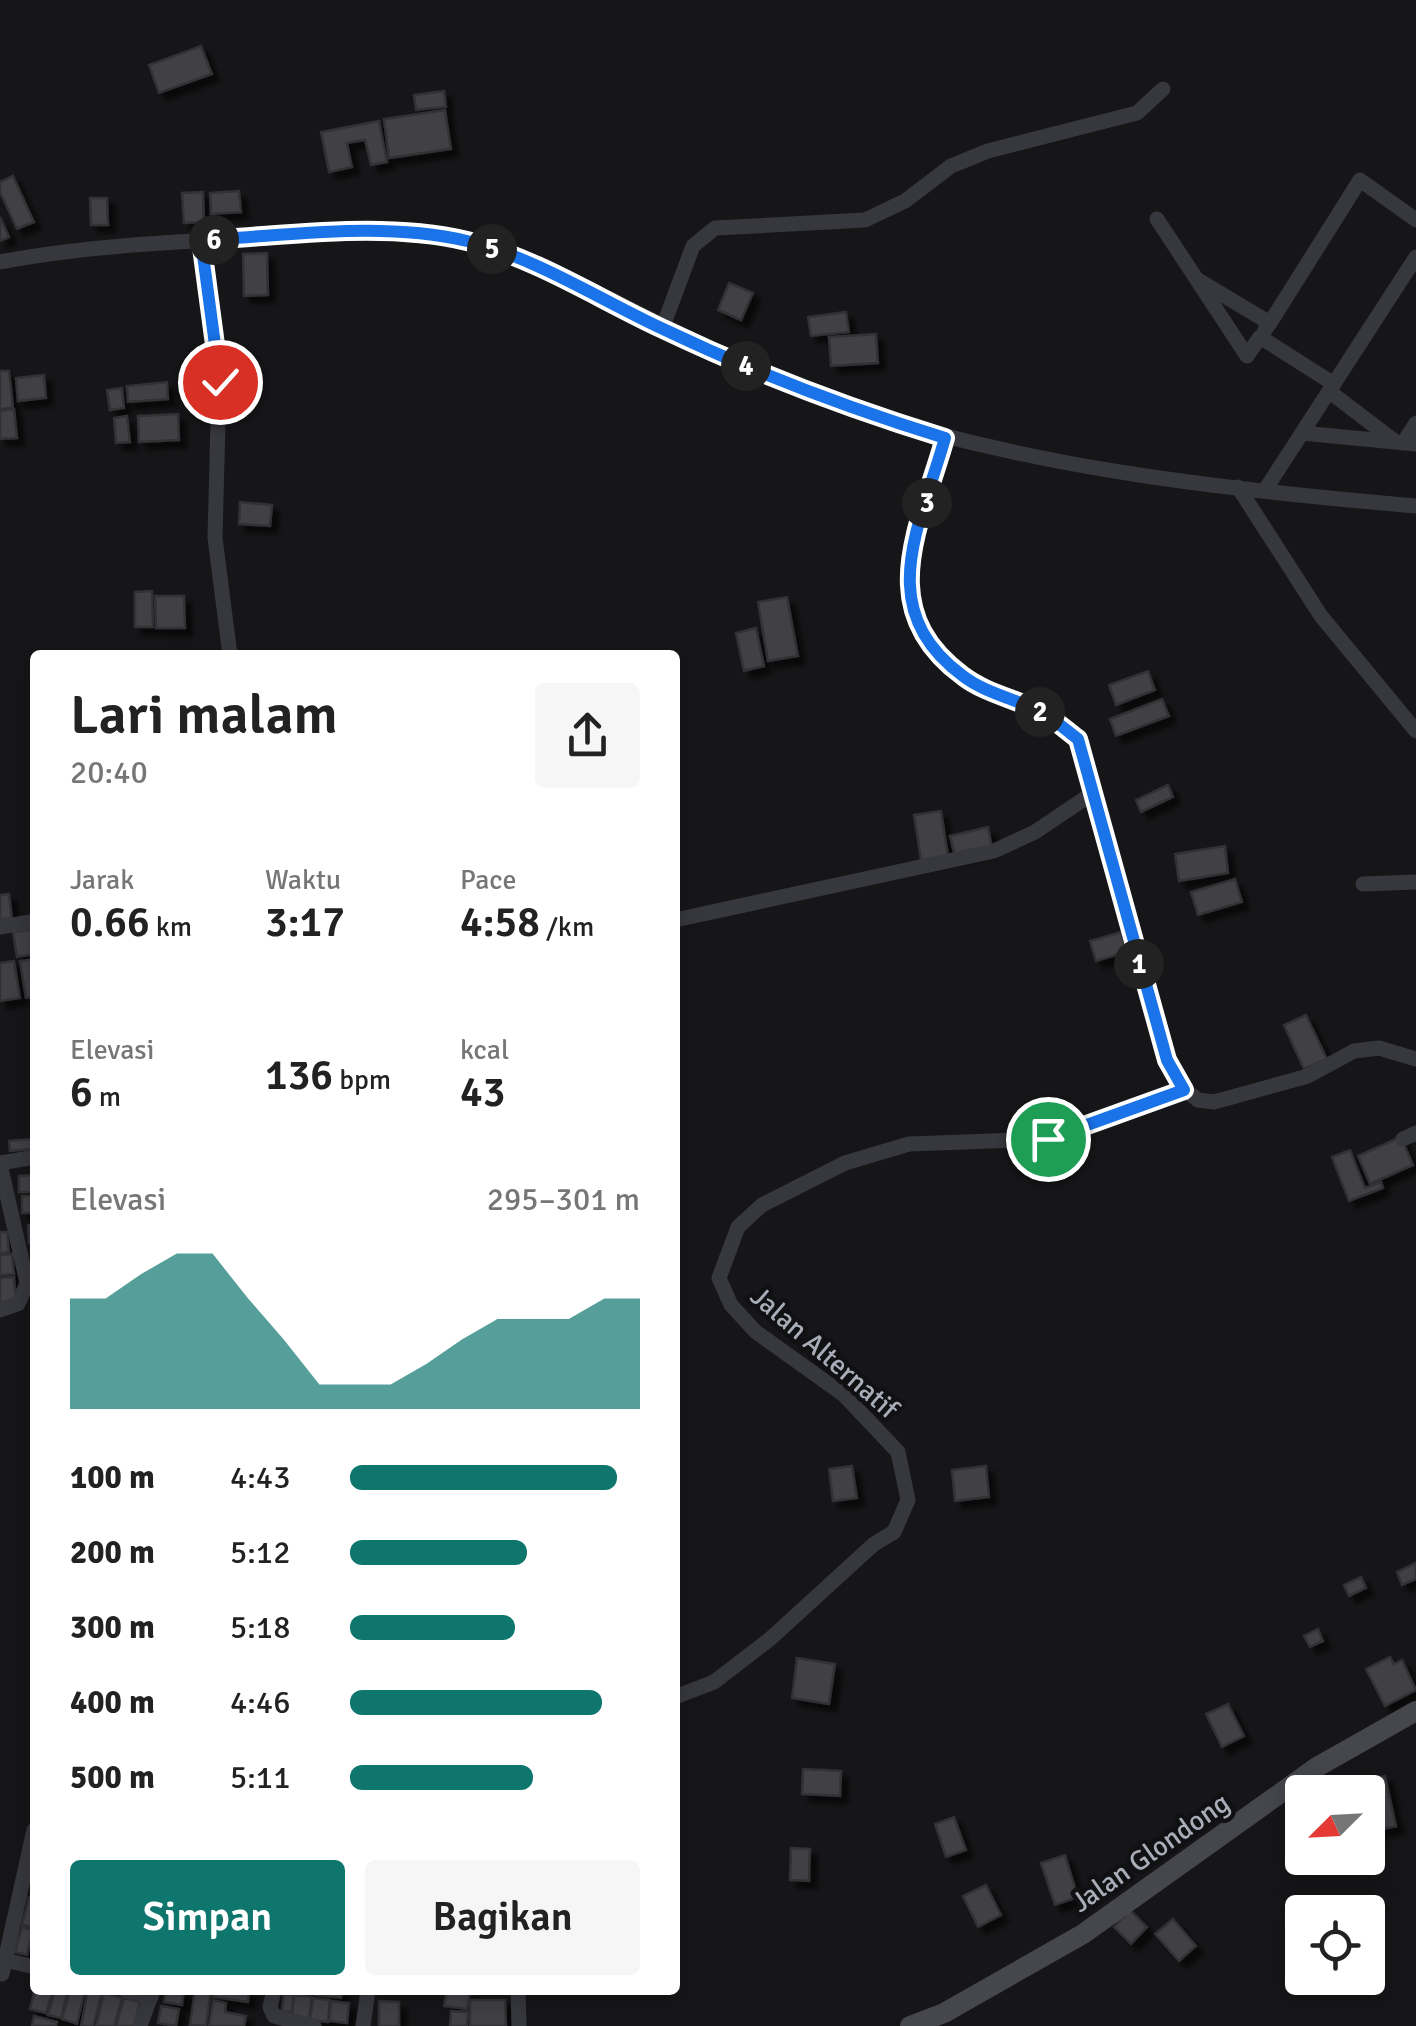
<!DOCTYPE html>
<html lang="id">
<meta charset="utf-8">
<style>
:root{--surface:#fff;--page:#f6f6f6;--text:#222;--muted:#767676;--accent:#0f766e}
body{margin:0;font-family:Signika,sans-serif;background:var(--page);color:var(--text);height:100vh;display:flex;flex-direction:column;font-size:38px;white-space:nowrap}
*{box-sizing:border-box;margin:0}
p{font-size:32px;color:var(--muted)}
.icon{flex:none;width:55px;height:55px;fill:none;stroke:currentColor;stroke-width:2;stroke-linecap:round;stroke-linejoin:round}
.map{position:relative;flex:1;overflow:hidden}
.drawer{position:absolute;left:30px;top:650px;width:650px;height:1345px;display:flex;flex-direction:column;background:var(--surface);border-radius:10px;box-shadow:0 5px 25px #0003}
.drawer>*{flex:none}
.needle{width:65px;rotate:246deg}
.tools{position:absolute;left:1285px;top:1775px;display:grid;gap:20px}
.tools a{display:grid;place-items:center;width:100px;height:100px;border-radius:10px;background:var(--surface);box-shadow:0 5px 25px #0003;font-size:50px}
.pin{position:absolute;display:grid;place-items:center;width:85px;height:85px;color:#fff;margin:-42px;border:5px solid #fff;border-radius:50%;box-shadow:0 2px 10px #0007}
.km{position:absolute;width:50px;height:50px;margin:-25px;border-radius:50%;background:#222;color:#fff;font-size:28px;line-height:50px;text-align:center}
.round{display:grid;place-items:center;flex:none;width:105px;height:105px;border-radius:10px;background:var(--page)}
.summary{display:flex;align-items:center;justify-content:space-between;height:170px;padding:0 40px}
h1{font-size:55px;font-weight:600;line-height:75px}
.metrics{display:grid;grid-template-columns:repeat(3,1fr);gap:15px;height:170px;padding:10px 40px}
.metrics div{display:grid;align-content:center}
.metrics b{font-size:42px;font-weight:600}
.metrics small{font-size:28px;font-weight:400}
.metrics p{font-size:28px}
.chart{height:280px;padding:20px 40px}
.chart p{display:flex;justify-content:space-between}
.chart svg{width:100%;height:180px;margin-top:10px;fill:var(--accent);opacity:.7}
.button{display:flex;gap:20px;margin-top:auto;padding:20px 40px}
.button a{flex:1;height:115px;border-radius:10px;background:var(--accent);color:#fff;font-size:40px;font-weight:600;line-height:115px;text-align:center}
.button a+a{background:var(--page);color:var(--text)}
ul{padding:0 40px;list-style:none;font-size:32px}
li{display:grid;grid-template-columns:160px 120px 1fr;align-items:center;height:75px}
li i{height:25px;border-radius:12px;background:var(--accent)}
.map>svg:first-child{display:block}
.building{fill:#404145;stroke:#303034;stroke-width:2.5;filter:url(#shadow)}
.lines{fill:none;stroke-linecap:round;stroke-linejoin:round}
.street{stroke:#37383d;stroke-width:15}
.secondary{stroke:#45474d;stroke-width:20}
.route-casing{stroke:#fff;stroke-width:20}
.route{stroke:#1a73e8;stroke-width:12}
.labels{text-anchor:middle;stroke-width:9;stroke-linejoin:round;paint-order:stroke}
.street-label{font-size:28px;fill:#a8adb8;stroke:#111113}
</style>
<div class="map">
<svg width="1416" height="2026" viewBox="0 0 1416 2026">
<defs>
<filter id="shadow"><feDropShadow dx="7" dy="7" stdDeviation="2.5" flood-color="#0009"/></filter>
</defs>
<rect width="100%" height="100%" fill="#161618"/>
<!-- building -->
<g class="building">
<path d="M201 46 212 74 159 93 149 65Z"/>
<path d="M444 91 446 107 416 110 414 95Z"/>
<path d="M445 110 451 149 389 158 384 119Z"/>
<path d="M379 121 387 162 371 165 365 140 347 143 352 167 329 172 321 132Z"/>
<path d="M13 176 34 222 17 229 0 192V182Z"/>
<path d="M239 191 241 212 211 214 210 193Z"/>
<path d="M203 192 204 222 184 223 182 193Z"/>
<path d="M90 198H107L108 225H91Z"/>
<path d="M0 217 9 237 0 241Z"/>
<path d="M267 253 268 295 244 296 243 254Z"/>
<path d="M729 283 753 293 741 320 718 310Z"/>
<path d="M846 312 849 332 811 336 808 317Z"/>
<path d="M876 334 878 363 831 366 829 337Z"/>
<path d="M0 371H9L13 408 0 409Z"/>
<path d="M44 375 46 398 18 401 16 378Z"/>
<path d="M167 382 168 399 128 402 127 386Z"/>
<path d="M122 388 124 408 110 410 107 390Z"/>
<path d="M14 409 17 438 0 439V411Z"/>
<path d="M178 414 179 440 139 442 138 416Z"/>
<path d="M127 416 130 442 116 443 114 418Z"/>
<path d="M240 502 272 505 270 526 239 524Z"/>
<path d="M152 591 153 627H135V592Z"/>
<path d="M155 596H184L185 628H156Z"/>
<path d="M787 597 798 656 768 661 758 602Z"/>
<path d="M756 628 764 666 744 671 736 633Z"/>
<path d="M1148 671 1155 690 1116 705 1109 685Z"/>
<path d="M1162 699 1169 716 1116 736 1110 719Z"/>
<path d="M1168 785 1173 797 1141 812 1136 800Z"/>
<path d="M941 811 948 856 921 860 914 815Z"/>
<path d="M988 827 992 848 955 856 950 836Z"/>
<path d="M1225 846 1228 873 1179 881 1175 854Z"/>
<path d="M1235 879 1242 902 1198 915 1191 892Z"/>
<path d="M9 894 12 918 0 920V895Z"/>
<path d="M35 929V954L17 957 13 932Z"/>
<path d="M1121 932 1127 952 1096 961 1090 941Z"/>
<path d="M35 959V997L26 998 20 961Z"/>
<path d="M14 961 20 998 0 1001V963Z"/>
<path d="M1306 1015 1327 1059 1304 1069 1284 1025Z"/>
<path d="M1051 1101 1061 1119 1031 1136 1021 1119Z"/>
<path d="M1401 1137 1413 1165 1370 1184 1358 1156Z"/>
<path d="M31 1139 32 1149 10 1151 9 1141Z"/>
<path d="M1350 1150 1365 1188 1381 1182 1383 1188 1349 1201 1332 1157Z"/>
<path d="M35 1175V1192H19V1176Z"/>
<rect x="22" y="1196" width="13" height="17"/>
<path d="M28 1225H35V1243H29Z"/>
<path d="M0 1232H7L9 1252 0 1253Z"/>
<path d="M12 1254 14 1274 0 1275V1255Z"/>
<path d="M14 1277 16 1302 0 1303V1278Z"/>
<path d="M852 1466 857 1498 833 1501 829 1469Z"/>
<path d="M986 1466 989 1497 955 1501 952 1470Z"/>
<path d="M1416 1563V1579L1402 1585 1397 1572Z"/>
<path d="M1361 1577 1366 1588 1349 1596 1344 1585Z"/>
<path d="M1318 1629 1323 1641 1310 1647 1304 1636Z"/>
<path d="M1390 1657 1394 1664 1402 1660 1416 1690 1385 1706 1366 1669Z"/>
<path d="M797 1658 835 1664 829 1704 792 1698Z"/>
<path d="M1228 1704 1244 1736 1222 1747 1206 1714Z"/>
<path d="M803 1769 841 1771 840 1796 802 1794Z"/>
<path d="M1385 1776 1396 1826 1368 1833V1792H1349L1348 1785Z"/>
<path d="M954 1817 966 1850 946 1857 935 1824Z"/>
<path d="M791 1848 810 1849 809 1881 790 1880Z"/>
<path d="M1065 1855 1078 1897 1055 1905 1041 1863Z"/>
<path d="M986 1885 1001 1915 978 1927 963 1896Z"/>
<path d="M29 1897 35 1899V1928L22 1925Z"/>
<path d="M1130 1910 1147 1927 1131 1944 1114 1927Z"/>
<path d="M1173 1919 1196 1946 1179 1961 1155 1934Z"/>
<path d="M22 1927 33 1930 27 1955 15 1952Z"/>
<path d="M35 1989 53 1990 46 2013 30 2009Z"/>
<path d="M55 1990H68L61 2018 48 2015Z"/>
<path d="M70 1990H85L77 2024 62 2019Z"/>
<path d="M88 1990 102 1992 93 2026H81Z"/>
<path d="M166 1990H184L182 2005 164 2002Z"/>
<path d="M195 1990H211L206 2026 190 2025Z"/>
<path d="M214 1990H249L248 2002 213 1997Z"/>
<path d="M316 1990H343L341 1998 315 1995Z"/>
<path d="M447 1990 470 1992 467 2009 444 2006Z"/>
<path d="M104 1993 122 1998 114 2026H96Z"/>
<path d="M284 1994 294 1995 292 2012 282 2011Z"/>
<path d="M294 1995 312 1997 309 2019 292 2016Z"/>
<path d="M124 1998 140 2002 134 2026H116Z"/>
<path d="M313 1998 330 2000 328 2022 310 2020Z"/>
<path d="M213 2000 226 2003 225 2012 246 2016 244 2026H209Z"/>
<path d="M470 2000H505L506 2026H470Z"/>
<path d="M331 2001 349 2003 347 2023 329 2021Z"/>
<path d="M379 2001 399 2002V2026H379Z"/>
<path d="M161 2006 179 2009 176 2026 158 2023Z"/>
<path d="M451 2011 468 2012 467 2026H450Z"/>
<path d="M34 2016 57 2022 56 2026H32Z"/>
</g>
<g class="lines">
<!-- street -->
<g class="street">
<path d="M1157 219 1247 356 1260 337 1334 384"/>
<path d="M201 240 219 382 215 538 230 655"/>
<path d="M0 262C85 246 169 242 255 238 345 233 437 221 523 258 636 307 741 373 859 411 1038 469 1229 490 1416 506"/>
<path d="M1198 280 1270 323 1265 330"/>
<path d="M1270 323 1360 180 1416 220"/>
<path d="M662 329 693 246 715 228 865 220 905 201 951 166 988 151 1137 113 1163 89"/>
<path d="M1330 392 1393 440"/>
<path d="M1302 433 1416 444"/>
<path d="M945 438C920 527 872 609 963 676 985 693 1016 699 1041 712 1054 719 1066 730 1078 739L1167 1060 1185 1090 1198 1100 1214 1102 1308 1076 1354 1051 1379 1048 1416 1059"/>
<path d="M1403 443 1416 423"/>
<path d="M1238 487 1321 616 1416 731"/>
<path d="M1265 490 1416 257"/>
<path d="M1363 884 1416 882"/>
<path d="M675 920 994 851 1035 832 1093 793"/>
<path d="M0 927 30 922"/>
<path d="M1403 1139 1416 1133"/>
<path d="M0 1163 35 1157"/>
<path d="M0 1164 27 1283 18 1304 0 1310"/>
<path d="M675 1697 714 1682 770 1639 874 1544 894 1532 908 1500 898 1452 844 1395 756 1332 731 1305 719 1278 738 1227 762 1205 845 1163 909 1144 1048 1139 1185 1090"/>
<path d="M5 1960 35 1967"/>
<path d="M2 1974 34 1830"/>
<path d="M125 1990 151 1997"/>
<path d="M274 1990 270 2007 274 2016 314 2026"/>
<path d="M518 1990 519 2026"/>
<path d="M140 2026 153 1990"/>
<path d="M363 2026 368 1990"/>
</g>
<!-- secondary -->
<path class="secondary" d="M910 2026 944 2013 1083 1934 1317 1767 1416 1711"/>
</g>
<g class="lines">
<defs>
<path id="route" d="M220 382 201 240C288 236 381 221 467 241 536 258 597 298 661 328 753 372 847 408 945 438 920 527 872 609 963 676 985 693 1016 699 1041 712 1054 719 1066 730 1078 739L1167 1060 1184 1090 1048 1139"/>
</defs>
<!-- route casing -->
<use href="#route" class="route-casing"/>
<!-- route -->
<use href="#route" class="route"/>
</g>
<g class="labels">
<!-- street labels -->
<g class="street-label">
<text transform="translate(825 1352) rotate(41)" y="10">Jalan Alternatif</text>
<text transform="translate(1150 1852) rotate(-35)" y="10">Jalan Glondong</text>
</g>
</g>
</svg>
<div class="tools">
<a><svg class="needle" viewBox="-14 -14 28 28"><path d="M0-13l5 13h-10z" fill="#e53935"/><path d="M0 13l5-13h-10z" fill="#767676"/></svg></a>
<a><svg class="icon" aria-label="locate" viewBox="0 0 24 24"><circle cx="12" cy="12" r="6"/><path d="M12 2v4M12 18v4M2 12h4M18 12h4"/></svg></a>
</div>
<div class="pin" style="left:1048px;top:1139px;background:#1e9e55"><svg class="icon" aria-label="arrive" viewBox="0 0 24 24"><path d="M6 21V4h12l-3 4 3 4H6"/></svg></div>
<div class="pin" style="left:220px;top:382px;background:#d93025"><svg class="icon" aria-label="check" viewBox="0 0 24 24"><path d="M5 12l5 5 9-10"/></svg></div>
<b class="km" style="left:1139px;top:964px">1</b>
<b class="km" style="left:1040px;top:712px">2</b>
<b class="km" style="left:927px;top:503px">3</b>
<b class="km" style="left:746px;top:366px">4</b>
<b class="km" style="left:492px;top:249px">5</b>
<b class="km" style="left:214px;top:240px">6</b>
<section class="drawer">
<div class="summary"><div><h1>Lari malam</h1><p>20:40</p></div><a class="round"><svg class="icon" aria-label="share" viewBox="0 0 24 24"><path d="M12 15V3M7 8l5-5 5 5M5 13v7h14v-7"/></svg></a></div>
<div class="metrics">
<div><p>Jarak</p><b>0.66<small> km</small></b></div>
<div><p>Waktu</p><b>3:17</b></div>
<div><p>Pace</p><b>4:58<small> /km</small></b></div>
</div>
<div class="metrics">
<div><p>Elevasi</p><b>6<small> m</small></b></div>
<div><b>136<small> bpm</small></b></div>
<div><p>kcal</p><b>43</b></div>
</div>
<div class="chart"><p><span>Elevasi</span>295–301 m</p>
<svg viewBox="0 0 160 44" preserveAspectRatio="none"><path d="M0 44V17L10 17L20 11L30 6L40 6L50 17L60 27L70 38L80 38L90 38L100 33L110 27L120 22L130 22L140 22L150 17L160 17V44z"/></svg>
</div>
<ul>
<li><b>100 m</b>4:43<i style="width:92%"></i></li>
<li><b>200 m</b>5:12<i style="width:61%"></i></li>
<li><b>300 m</b>5:18<i style="width:57%"></i></li>
<li><b>400 m</b>4:46<i style="width:87%"></i></li>
<li><b>500 m</b>5:11<i style="width:63%"></i></li>
</ul>
<div class="button"><a>Simpan</a><a>Bagikan</a></div>
</section>
</div>
